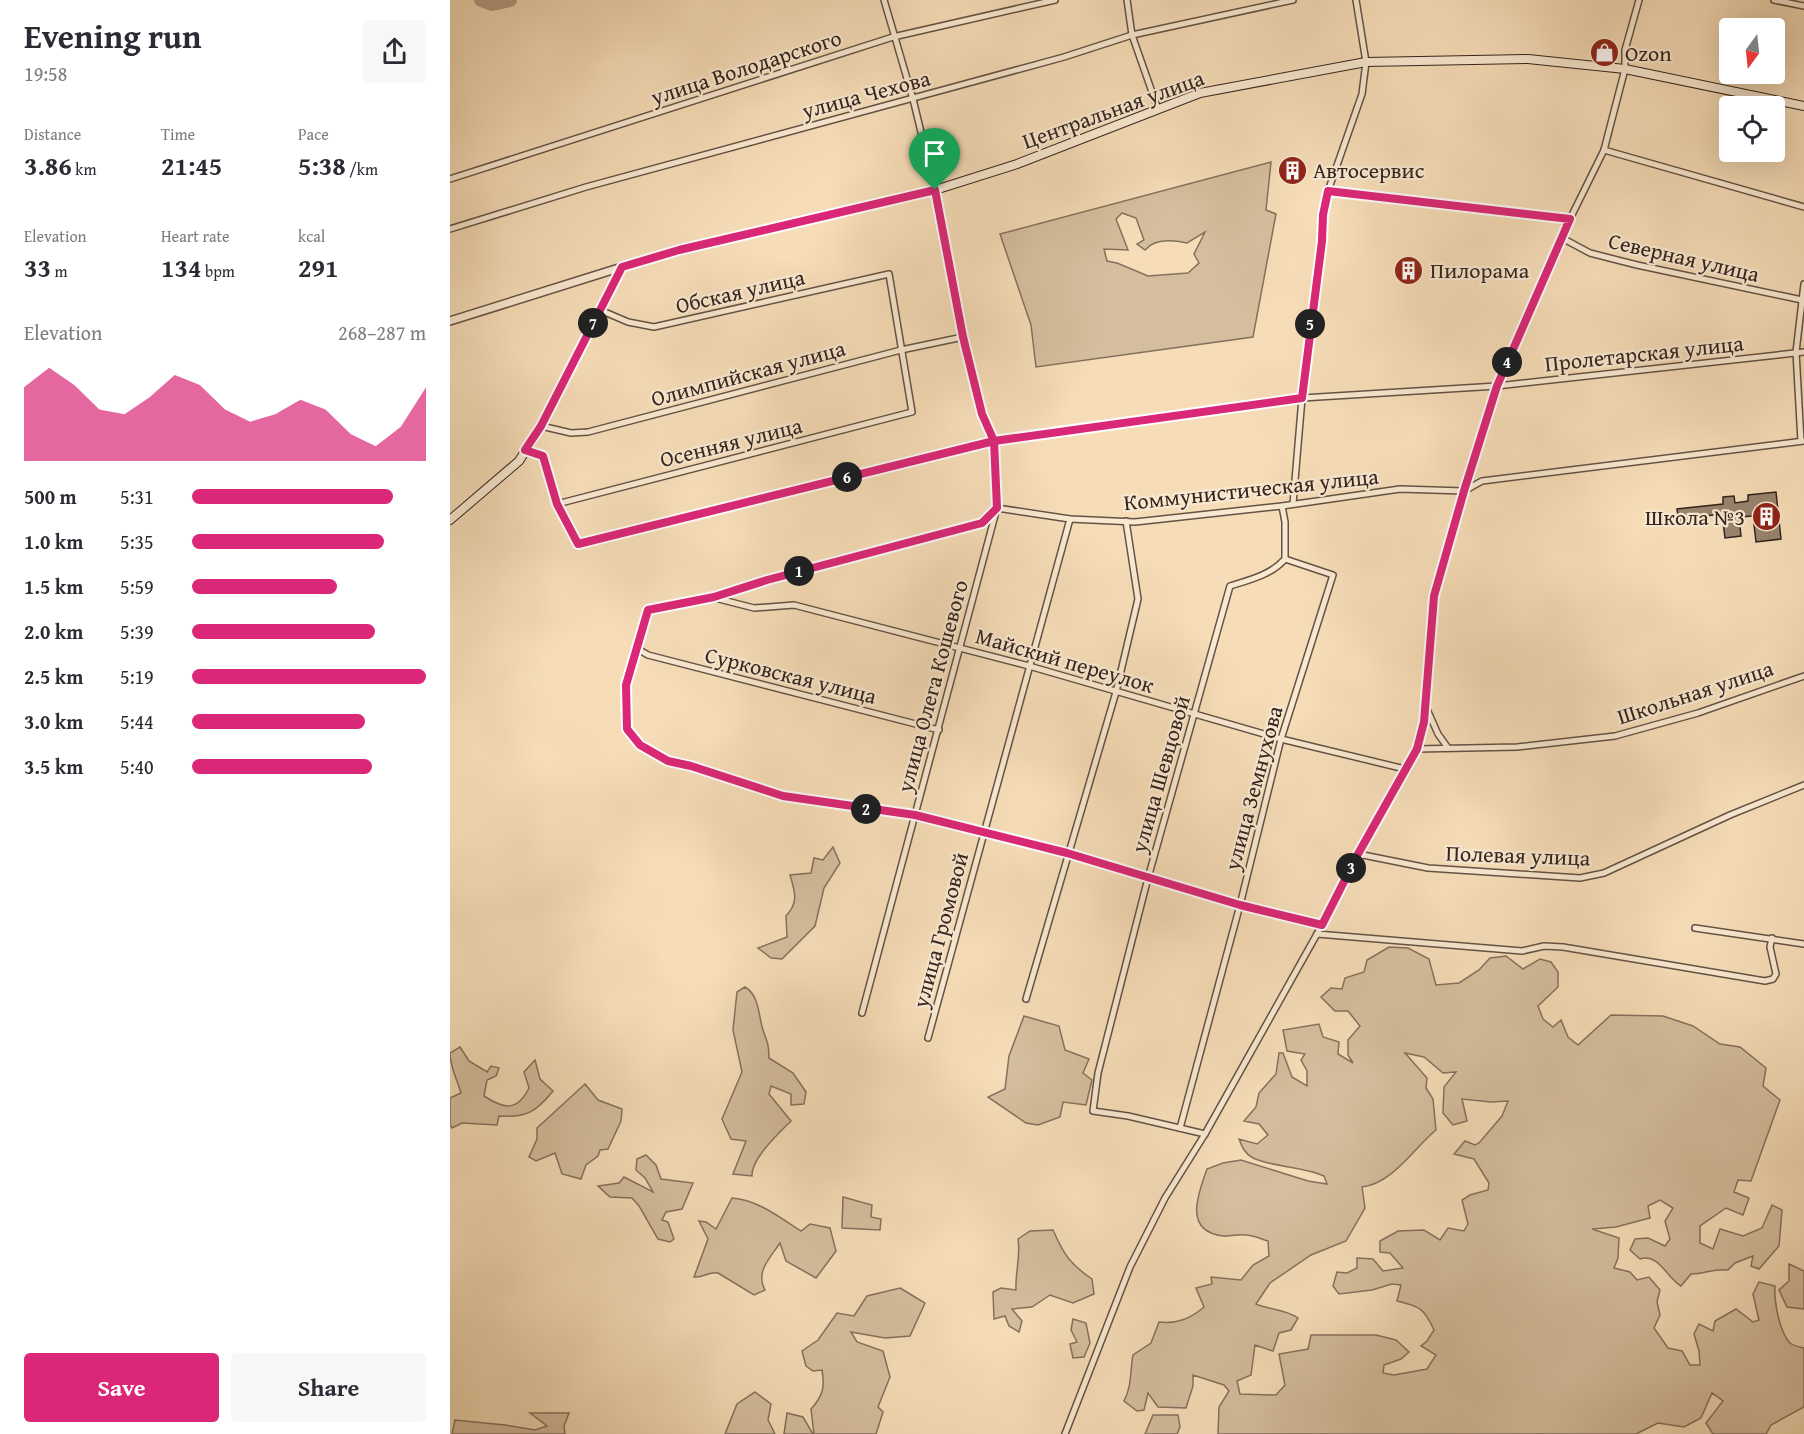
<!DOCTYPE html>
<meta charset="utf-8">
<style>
:root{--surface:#fff;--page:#f7f7f7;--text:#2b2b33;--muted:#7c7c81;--accent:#db2777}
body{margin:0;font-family:"Gentium Book Plus",serif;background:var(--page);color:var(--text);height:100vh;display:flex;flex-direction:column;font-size:22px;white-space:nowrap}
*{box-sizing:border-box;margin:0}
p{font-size:20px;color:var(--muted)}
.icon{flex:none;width:33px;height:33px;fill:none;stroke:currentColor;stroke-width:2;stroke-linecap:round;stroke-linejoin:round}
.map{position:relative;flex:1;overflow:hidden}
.panel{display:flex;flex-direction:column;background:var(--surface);width:450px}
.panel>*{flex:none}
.needle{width:39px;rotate:195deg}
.buttons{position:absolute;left:1269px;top:18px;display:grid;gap:12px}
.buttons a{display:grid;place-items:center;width:66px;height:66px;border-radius:6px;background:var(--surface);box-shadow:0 6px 24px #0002;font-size:30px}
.pin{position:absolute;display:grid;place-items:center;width:51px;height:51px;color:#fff;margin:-62px -26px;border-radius:50% 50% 50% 0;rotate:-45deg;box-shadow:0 0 6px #0007}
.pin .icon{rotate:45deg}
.km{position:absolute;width:30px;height:30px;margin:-15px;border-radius:50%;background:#222;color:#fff;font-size:16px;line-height:30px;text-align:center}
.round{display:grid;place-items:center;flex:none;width:63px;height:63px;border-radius:6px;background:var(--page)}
.summary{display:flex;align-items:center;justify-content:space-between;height:102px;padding:0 24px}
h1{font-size:33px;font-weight:800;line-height:45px}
.figures{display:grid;grid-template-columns:repeat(3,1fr);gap:9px;height:102px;padding:6px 24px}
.figures div{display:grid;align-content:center}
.figures b{font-size:26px;font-weight:800}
.figures small{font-size:16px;font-weight:400}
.figures p{font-size:16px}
.chart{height:168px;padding:12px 24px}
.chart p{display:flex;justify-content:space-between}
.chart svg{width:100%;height:108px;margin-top:6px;fill:var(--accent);opacity:.7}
.action{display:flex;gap:12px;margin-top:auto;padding:12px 24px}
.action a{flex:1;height:69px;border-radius:6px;background:var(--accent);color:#fff;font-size:24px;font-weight:800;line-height:69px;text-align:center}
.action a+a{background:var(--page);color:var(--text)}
ul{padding:0 24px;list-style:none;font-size:20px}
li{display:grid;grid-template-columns:96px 72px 1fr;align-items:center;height:45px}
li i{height:15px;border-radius:8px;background:var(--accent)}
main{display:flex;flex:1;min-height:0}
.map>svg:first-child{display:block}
.green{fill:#d5be9e;stroke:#84715e;stroke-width:1.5;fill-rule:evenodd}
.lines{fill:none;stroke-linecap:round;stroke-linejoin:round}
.river{stroke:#b49e84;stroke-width:14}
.building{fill:#99846f;stroke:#34241f;stroke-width:1.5}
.minor-casing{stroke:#645245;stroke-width:8}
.tertiary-casing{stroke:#645245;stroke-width:10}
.secondary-casing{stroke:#34241f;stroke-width:10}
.minor{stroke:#f9e9d1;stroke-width:5}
.tertiary{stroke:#f9e9d1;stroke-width:7}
.secondary{stroke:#f9e9d1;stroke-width:8}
.route-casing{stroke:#fff;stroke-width:12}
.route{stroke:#db2777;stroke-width:8}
.labels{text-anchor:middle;stroke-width:4.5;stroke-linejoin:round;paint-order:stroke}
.poi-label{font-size:22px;fill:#34241f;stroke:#f9e9d1;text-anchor:start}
.street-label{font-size:22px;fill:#34241f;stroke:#f9e9d1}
</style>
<main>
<section class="panel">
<div class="summary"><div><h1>Evening run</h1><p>19:58</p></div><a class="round"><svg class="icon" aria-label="share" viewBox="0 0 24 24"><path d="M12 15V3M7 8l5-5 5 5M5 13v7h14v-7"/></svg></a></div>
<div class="figures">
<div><p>Distance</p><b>3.86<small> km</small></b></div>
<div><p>Time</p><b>21:45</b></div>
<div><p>Pace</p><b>5:38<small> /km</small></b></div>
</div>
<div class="figures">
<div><p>Elevation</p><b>33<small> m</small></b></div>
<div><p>Heart rate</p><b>134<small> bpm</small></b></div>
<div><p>kcal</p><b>291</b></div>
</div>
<div class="chart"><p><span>Elevation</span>268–287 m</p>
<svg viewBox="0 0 160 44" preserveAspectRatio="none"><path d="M0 44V14L10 6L20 13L30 23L40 25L50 18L60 9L70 13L80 23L90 28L100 25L110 19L120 23L130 33L140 38L150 30L160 14V44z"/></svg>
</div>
<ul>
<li><b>500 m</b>5:31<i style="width:86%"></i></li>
<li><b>1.0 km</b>5:35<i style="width:82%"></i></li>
<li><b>1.5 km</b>5:59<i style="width:62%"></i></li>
<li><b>2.0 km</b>5:39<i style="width:78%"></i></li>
<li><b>2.5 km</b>5:19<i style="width:100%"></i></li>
<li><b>3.0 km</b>5:44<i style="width:74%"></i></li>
<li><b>3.5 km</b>5:40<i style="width:77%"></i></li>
</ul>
<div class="action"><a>Save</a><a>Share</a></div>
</section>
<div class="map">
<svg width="1354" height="1434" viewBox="0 0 1354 1434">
<rect width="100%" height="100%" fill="#f6ddb8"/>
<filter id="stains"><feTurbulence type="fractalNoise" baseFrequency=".00333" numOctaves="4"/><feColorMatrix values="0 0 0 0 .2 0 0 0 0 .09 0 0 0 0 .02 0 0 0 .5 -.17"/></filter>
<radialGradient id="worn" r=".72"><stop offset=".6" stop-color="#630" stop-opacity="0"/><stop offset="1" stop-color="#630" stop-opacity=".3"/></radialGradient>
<!-- green -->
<g class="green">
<path d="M821 162 816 210 826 214 803 337 586 367 581 325 550 234ZM672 213 686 218 694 240 687 244 695 250C705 238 723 240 737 243L755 232 744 254 749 263 738 273 698 276 667 263 657 261 654 249 678 250 666 219Z"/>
<path d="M383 847 390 863 374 888 365 926 332 959 321 958 308 948 337 937 336 916C349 902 345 892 340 875L361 873 364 858 373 860Z"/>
<path d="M939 947 958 948 979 959 986 985 1009 983 1029 970 1040 958 1056 956 1073 969 1090 959 1101 962 1108 972V987L1088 1006 1093 1019 1103 1027 1111 1020 1118 1037 1128 1045 1161 1015 1213 1016 1243 1026 1270 1044 1290 1047 1316 1068 1313 1086 1330 1100 1301 1181 1288 1180 1284 1192 1299 1198 1293 1215 1276 1208 1250 1226V1243L1263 1249 1270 1229 1293 1236 1312 1228 1322 1205 1332 1210 1329 1246 1309 1269 1301 1266 1303 1256 1285 1263 1278 1270C1265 1268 1254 1274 1241 1274L1231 1286C1216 1277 1209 1253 1190 1259L1180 1250 1185 1239 1198 1238 1215 1246 1220 1239 1215 1221 1223 1208 1210 1200 1198 1206 1200 1218 1166 1227 1142 1229 1169 1238 1168 1258 1164 1268 1180 1272 1187 1280 1199 1277 1210 1290 1207 1302 1210 1315 1204 1328 1218 1348 1232 1351 1240 1365H1250L1249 1351 1244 1334 1249 1324 1263 1331 1265 1321 1286 1309 1303 1322 1309 1320 1303 1294 1309 1282 1325 1286C1324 1301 1329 1331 1340 1343 1344 1346 1349 1347 1354 1348V1407L1321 1425 1316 1434H1263L1256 1423 1273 1401 1262 1393 1251 1418 1234 1427 1208 1423 1186 1434H768L769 1407 779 1391 774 1385 743 1375V1386L736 1408 708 1407 698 1393 694 1410 687 1411 674 1401C682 1386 680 1371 683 1355L701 1343 709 1322C727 1324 740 1319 754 1307L746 1288 762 1284 761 1277 791 1280 803 1265 819 1256 818 1241C811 1239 803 1235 796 1235 788 1234 780 1236 773 1236 732 1231 749 1192 757 1169L773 1163 791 1160 858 1181 877 1184 874 1176C852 1166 825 1168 803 1158 795 1154 792 1147 789 1139L807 1144 818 1135 809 1124 794 1121 806 1107 809 1093 826 1074 829 1053H833L842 1077 857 1086V1071L851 1060 855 1054 837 1051 833 1030 869 1024 873 1037 889 1042 888 1054 903 1063 898 1055V1040L910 1026 898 1011H885L871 997 881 988 892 989 895 978 914 972 917 960ZM955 1053 974 1057 993 1073 1006 1072 994 1087 993 1113 1003 1125 1017 1121 1012 1099 1041 1102 1058 1101 1052 1116 1029 1143 1025 1145 1015 1141 1004 1154 1024 1159 1039 1183 1038 1190 1020 1195 1012 1200 1018 1224 1014 1231 998 1228 990 1240 974 1230 948 1231 930 1241V1252L940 1253 953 1268 933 1271 923 1259 907 1258V1268L897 1273 887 1272 883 1286 889 1294 922 1290 942 1284 951 1285 947 1301C969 1306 974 1308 984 1330L977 1341 971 1346 986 1355 977 1369 944 1375 933 1373 934 1365 951 1359 959 1352 946 1340 926 1335H861L858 1349 829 1354 835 1385 826 1395 790 1394 787 1381 801 1375 805 1345 823 1351 829 1333 841 1330 848 1318C835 1309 820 1310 806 1304L820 1283 861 1255 896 1241 915 1208 912 1187C943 1183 963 1149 986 1130L983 1099 976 1088 977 1078Z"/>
<path d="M295 987C310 996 308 1015 313 1030 317 1042 319 1044 319 1058L343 1073 356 1092 354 1104 341 1105V1094L321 1086 319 1094 341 1121C328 1134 301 1159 302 1176L283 1174 296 1141 281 1139 272 1119 292 1072 283 1030 287 992Z"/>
<path d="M574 1016 609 1026 615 1050 639 1059 633 1073 642 1080 636 1105 613 1102 610 1117 588 1125 576 1123 538 1097 555 1089 559 1056Z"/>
<path d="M10 1047 19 1061 37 1072 41 1066 49 1068 46 1076 37 1080 34 1096C54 1109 67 1112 79 1088L74 1072 85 1060 90 1079 103 1091C86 1112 76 1118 49 1116L47 1125 12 1123 2 1128 0 1125V1098L11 1093C7 1079 0 1067 0 1053Z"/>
<path d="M135 1084 148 1100 172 1109 171 1121 158 1149 150 1150 148 1156 136 1165 131 1179 112 1174 105 1153 86 1161 79 1157 87 1139V1128Z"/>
<path d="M196 1155 206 1165 211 1179 243 1183 232 1209 216 1212 212 1220 218 1222 224 1239 220 1242 208 1239 189 1206 182 1198 160 1197 148 1186 169 1183 174 1177 203 1192 195 1178 186 1170 187 1159Z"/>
<path d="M393 1197 422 1205 421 1217 431 1219 430 1230 392 1228Z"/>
<path d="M282 1198C308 1200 329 1217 351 1231L360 1224 380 1228 386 1251 366 1278 336 1261 330 1243C320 1258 305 1272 315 1290L304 1295 268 1273C259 1271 254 1278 244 1277L258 1239 249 1221 256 1222 266 1229Z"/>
<path d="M603 1230C614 1255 620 1264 642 1279L644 1294 623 1303 600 1295 582 1307 562 1309 572 1321 569 1332 559 1326 555 1316 544 1319 543 1292 551 1288 566 1290C565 1272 571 1257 568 1239L580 1231Z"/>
<path d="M1339 1264 1354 1271V1309L1337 1307 1329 1290 1339 1281Z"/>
<path d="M450 1288 475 1303 460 1336 435 1338 401 1332 407 1342 433 1351 440 1377 428 1407 433 1412 426 1434H364L361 1409C373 1396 375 1387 372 1370L363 1371 356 1366 352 1351 368 1340 387 1313 404 1316 417 1296Z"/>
<path d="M623 1319 636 1323 640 1343 634 1357 623 1358 620 1344 627 1342 621 1330Z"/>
<path d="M305 1392 321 1404 318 1420 325 1434H275L287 1404Z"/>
<path d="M80 1413H119L114 1426 115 1434H2L5 1420 55 1425 85 1430 97 1426Z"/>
<path d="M337 1413 353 1417 363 1434H334Z"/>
<path d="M703 1415H728L730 1427 727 1434H695Z"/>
</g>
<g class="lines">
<!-- river -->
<path class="river" d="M31 0 42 4 60 0"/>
</g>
<!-- building -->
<path class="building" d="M1326 492 1331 539 1306 542 1303 516 1289 517 1291 536 1275 538 1272 514 1239 518V522L1229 524 1227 509 1273 504V497L1284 496 1285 503 1298 501V495Z"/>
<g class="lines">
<defs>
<g id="minor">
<path d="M677 0 682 35 708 109"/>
<path d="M1324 0 1354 6"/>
<path d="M1154 150 1354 207"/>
<path d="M0 179 443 37 605 0"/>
<path d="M878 191 1120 219"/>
<path d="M0 229 136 187 614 57 682 35 843 0"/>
<path d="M1112 238 1140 253 1187 265 1352 300"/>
<path d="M91 426 121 433 138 432 451 350 513 337"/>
<path d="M1351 441 1346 352 1354 284"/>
<path d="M75 450 93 456 107 504 128 544 544 441 852 398 1047 386 1354 352"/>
<path d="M107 504 462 412 439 274 204 327 178 322 150 310"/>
<path d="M843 504 852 398 872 241 873 215 878 191 912 94 916 62 906 0"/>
<path d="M265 598 304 608 344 605 579 666 831 739 955 769"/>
<path d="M186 648 198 655 489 730"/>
<path d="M976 707 988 734 998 748"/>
<path d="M967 749 1067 747 1165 736 1248 713 1354 676"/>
<path d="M908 854 978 868 1130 878 1154 873 1280 815 1354 785"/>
<path d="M872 925 790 905 617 853 465 815 333 796 241 766 217 761 191 745 177 729 176 685 198 610 264 597 317 580 532 523 547 508 620 519 685 522 832 506 950 489 1014 491 1032 481 1354 441"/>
<path d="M1245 928 1354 944"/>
<path d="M867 934 1072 951 1094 946 1113 947 1315 981 1323 979 1326 974 1320 947 1322 938"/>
<path d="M576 999 666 692 688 599 676 521"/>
<path d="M412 1013 547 508 544 441 532 413 513 337 485 190 463 99 434 0"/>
<path d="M478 1038 620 519"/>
<path d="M730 1128 790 905 831 739 883 575 835 559"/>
<path d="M755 1134 678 1116 643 1111 648 1073 698 878 780 586C799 580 821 575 835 559V522L832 506"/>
<path d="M615 1434 680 1267 715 1198 755 1134 872 925 908 854 967 749 974 721 984 596 1014 491 1047 386 1066 340 1120 219 1154 150 1175 69V50L1189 0"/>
</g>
<path id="tertiary" d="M0 321 172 267"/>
<path id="secondary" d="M0 520 69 461 91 426 172 267 229 250 485 190 567 164 750 93 916 62 1078 59 1175 69 1354 106"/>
</defs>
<!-- minor casing -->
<use href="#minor" class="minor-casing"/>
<!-- tertiary casing -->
<use href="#tertiary" class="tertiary-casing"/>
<!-- secondary casing -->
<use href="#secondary" class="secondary-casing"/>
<!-- minor -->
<use href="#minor" class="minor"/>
<!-- tertiary -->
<use href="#tertiary" class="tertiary"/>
<!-- secondary -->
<use href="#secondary" class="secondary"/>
</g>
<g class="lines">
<defs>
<path id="route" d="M485 190 513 337 532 414 544 441 547 508 532 523 317 580 264 597 198 610 176 685 177 729 190 745 218 761 241 766 333 796 465 815 617 853 790 905 872 925 908 854 967 749 974 722 984 596 1014 491 1047 386 1120 219 878 191 873 215 872 241 852 398 544 441 128 544 107 504 93 456 75 450 91 426 172 267 229 250 485 190"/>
</defs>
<!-- route casing -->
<use href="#route" class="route-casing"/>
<!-- route -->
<use href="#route" class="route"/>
</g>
<!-- icons -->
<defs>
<symbol id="shop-disc" viewBox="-11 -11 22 22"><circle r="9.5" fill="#8f2418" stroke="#f9e9d1"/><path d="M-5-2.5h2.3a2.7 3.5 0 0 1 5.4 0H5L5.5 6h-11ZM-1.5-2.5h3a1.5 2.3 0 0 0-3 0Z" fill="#fff"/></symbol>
<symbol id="building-disc" viewBox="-11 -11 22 22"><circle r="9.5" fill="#8f2418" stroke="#f9e9d1"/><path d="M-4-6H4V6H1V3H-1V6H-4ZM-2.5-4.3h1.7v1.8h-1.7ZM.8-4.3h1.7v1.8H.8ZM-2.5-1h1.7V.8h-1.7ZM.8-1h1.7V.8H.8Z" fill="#fff"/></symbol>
</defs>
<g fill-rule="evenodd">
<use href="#shop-disc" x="1138" y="36" width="33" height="33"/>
<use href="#building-disc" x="826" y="154" width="33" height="33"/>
<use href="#building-disc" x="942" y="254" width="33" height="33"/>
<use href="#building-disc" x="1300" y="500" width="33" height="33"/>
</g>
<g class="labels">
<!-- poi labels -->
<g class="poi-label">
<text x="1175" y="61">Ozon</text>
<text x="863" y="178">Автосервис</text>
<text x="980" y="278">Пилорама</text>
<text x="1295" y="525" text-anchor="end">Школа №3</text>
</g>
<!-- street labels -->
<g class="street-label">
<text transform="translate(296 67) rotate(-18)" y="8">улица Володарского</text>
<text transform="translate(416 94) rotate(-15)" y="8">улица Чехова</text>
<text transform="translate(663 109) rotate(-20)" y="8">Центральная улица</text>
<text transform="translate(1234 257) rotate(13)" y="8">Северная улица</text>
<text transform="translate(290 291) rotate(-13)" y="8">Обская улица</text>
<text transform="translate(1194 353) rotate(-6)" y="8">Пролетарская улица</text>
<text transform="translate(298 373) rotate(-15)" y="8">Олимпийская улица</text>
<text transform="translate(281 442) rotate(-14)" y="8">Осенняя улица</text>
<text transform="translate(801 489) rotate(-6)" y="8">Коммунистическая улица</text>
<text transform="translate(615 660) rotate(16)" y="8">Майский переулок</text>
<text transform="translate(341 675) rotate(14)" y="8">Сурковская улица</text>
<text transform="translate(482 686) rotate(-75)" y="8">улица Олега Кошевого</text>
<text transform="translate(1245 692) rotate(-18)" y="8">Школьная улица</text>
<text transform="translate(710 774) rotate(-74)" y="8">улица Шевцовой</text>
<text transform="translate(803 788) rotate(-75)" y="8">улица Земнухова</text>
<text transform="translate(1068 855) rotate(2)" y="8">Полевая улица</text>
<text transform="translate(490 930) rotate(-75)" y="8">улица Громовой</text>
</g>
</g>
<rect width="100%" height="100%" filter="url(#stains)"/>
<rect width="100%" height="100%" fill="url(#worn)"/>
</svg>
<div class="buttons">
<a><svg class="needle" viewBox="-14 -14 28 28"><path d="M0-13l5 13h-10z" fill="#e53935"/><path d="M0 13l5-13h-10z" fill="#7c7c81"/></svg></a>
<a><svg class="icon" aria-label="locate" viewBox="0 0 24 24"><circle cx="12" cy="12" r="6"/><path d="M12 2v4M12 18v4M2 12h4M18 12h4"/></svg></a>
</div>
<div class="pin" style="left:485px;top:190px;background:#1e9e55"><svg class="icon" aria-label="arrive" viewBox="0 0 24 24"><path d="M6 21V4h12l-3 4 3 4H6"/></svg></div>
<b class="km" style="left:349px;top:571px">1</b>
<b class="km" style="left:416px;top:809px">2</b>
<b class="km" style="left:901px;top:868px">3</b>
<b class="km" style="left:1057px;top:362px">4</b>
<b class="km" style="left:860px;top:324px">5</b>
<b class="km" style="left:397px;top:477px">6</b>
<b class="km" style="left:143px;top:323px">7</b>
</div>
</main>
